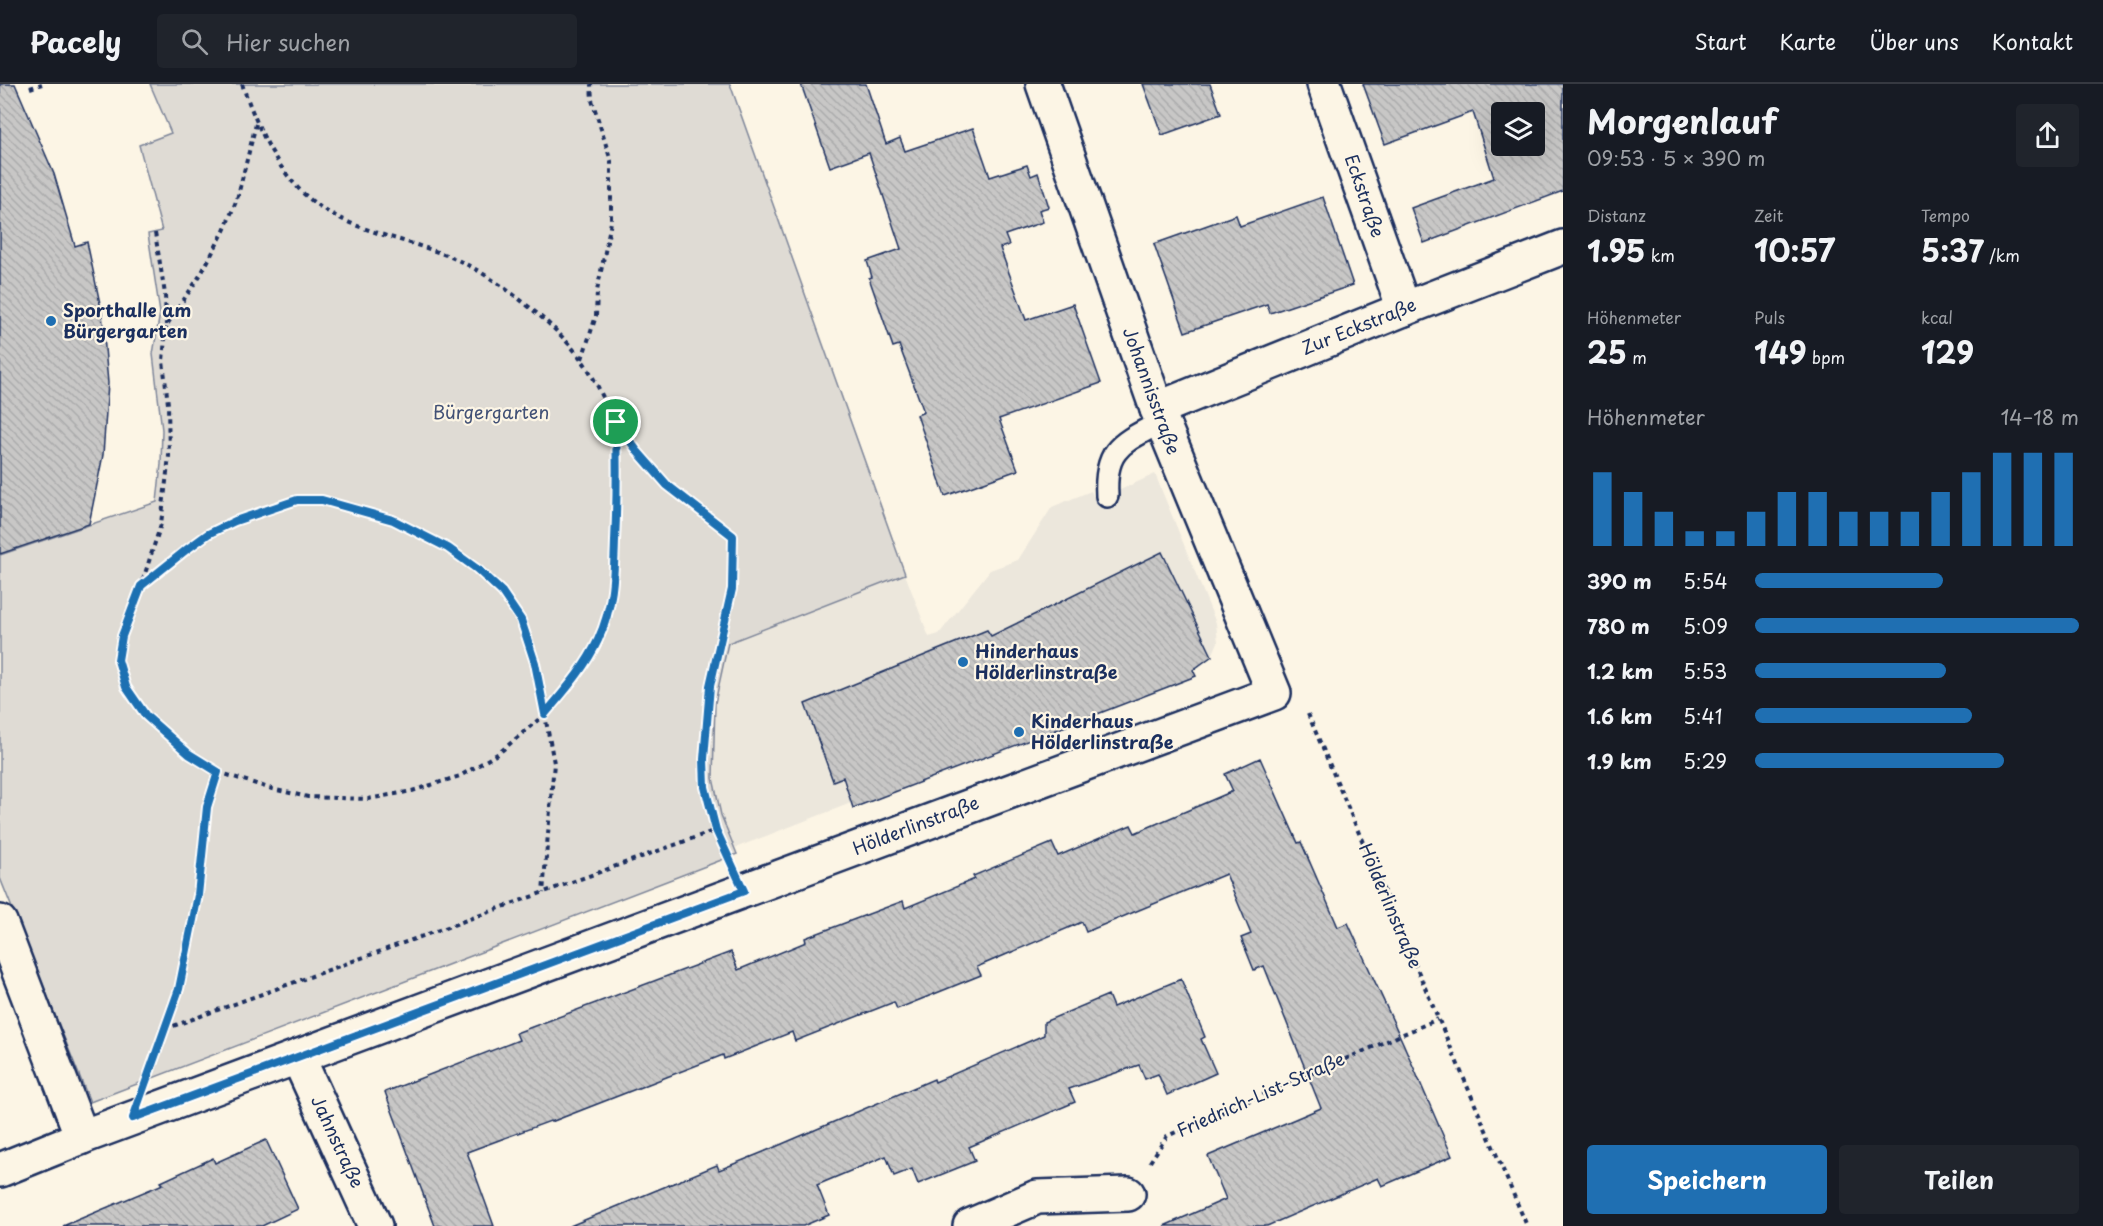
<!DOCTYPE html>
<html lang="de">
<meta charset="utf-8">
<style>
:root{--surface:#171b24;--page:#20242c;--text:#f1f3f6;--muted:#9ea1a6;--line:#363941;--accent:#1f6fb2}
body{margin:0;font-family:"Playpen Sans",sans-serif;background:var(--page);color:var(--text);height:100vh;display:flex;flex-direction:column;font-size:22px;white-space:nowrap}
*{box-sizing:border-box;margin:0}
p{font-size:20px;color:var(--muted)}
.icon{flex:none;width:33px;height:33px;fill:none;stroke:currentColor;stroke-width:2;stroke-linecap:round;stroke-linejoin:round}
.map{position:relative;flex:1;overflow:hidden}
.details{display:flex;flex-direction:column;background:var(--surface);width:540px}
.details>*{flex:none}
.controls{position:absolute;left:1491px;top:18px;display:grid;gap:12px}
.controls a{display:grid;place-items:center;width:54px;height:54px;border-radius:6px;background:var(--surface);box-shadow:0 6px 24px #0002;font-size:30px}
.pin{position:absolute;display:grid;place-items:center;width:51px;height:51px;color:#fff;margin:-26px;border:3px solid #fff;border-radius:50%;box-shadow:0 2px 6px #0007}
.round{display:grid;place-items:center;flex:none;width:63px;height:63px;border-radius:6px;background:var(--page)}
.overview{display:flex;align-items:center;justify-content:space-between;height:102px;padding:0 24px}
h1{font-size:33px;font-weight:700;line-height:45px}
.metrics{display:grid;grid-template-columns:repeat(3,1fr);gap:9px;height:102px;padding:6px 24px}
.metrics div{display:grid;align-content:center}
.metrics b{font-size:30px;font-weight:700}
.metrics small{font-size:16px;font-weight:400}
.metrics p{font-size:16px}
.chart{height:168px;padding:12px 24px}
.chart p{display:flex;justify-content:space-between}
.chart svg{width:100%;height:108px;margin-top:6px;stroke:var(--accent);stroke-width:6}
.action{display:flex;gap:12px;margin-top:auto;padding:12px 24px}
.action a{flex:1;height:69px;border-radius:6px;background:var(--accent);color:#fff;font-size:24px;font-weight:700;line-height:69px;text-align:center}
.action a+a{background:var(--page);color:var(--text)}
ul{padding:0 24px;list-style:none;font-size:20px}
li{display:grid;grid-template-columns:96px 72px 1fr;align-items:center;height:45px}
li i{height:15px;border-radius:8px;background:var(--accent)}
header{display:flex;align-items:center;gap:36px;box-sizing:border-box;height:84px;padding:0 30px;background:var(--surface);border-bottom:2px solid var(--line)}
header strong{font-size:28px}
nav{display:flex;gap:33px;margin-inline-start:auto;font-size:21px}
.search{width:420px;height:54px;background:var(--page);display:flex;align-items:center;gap:15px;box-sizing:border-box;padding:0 21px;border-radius:6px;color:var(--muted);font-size:22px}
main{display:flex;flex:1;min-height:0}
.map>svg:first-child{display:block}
.built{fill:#ece7dc}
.park{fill:#dfdbd4;stroke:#7d8599;stroke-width:1.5}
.building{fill:url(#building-back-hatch);stroke:#1b2f5e;stroke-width:1.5;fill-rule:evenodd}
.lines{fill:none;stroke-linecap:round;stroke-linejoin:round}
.lane-casing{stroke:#1b2f5e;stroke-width:26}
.street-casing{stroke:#1b2f5e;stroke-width:38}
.path{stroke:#1b2f5e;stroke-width:4;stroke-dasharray:4.5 4.5;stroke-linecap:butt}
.lane{stroke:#fcf5e5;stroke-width:21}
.street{stroke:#fcf5e5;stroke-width:33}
.route-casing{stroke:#fff;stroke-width:12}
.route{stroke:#1f6fb2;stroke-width:8}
.poi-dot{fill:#1f6fb2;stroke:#fcf5e5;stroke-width:2}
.labels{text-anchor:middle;stroke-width:4.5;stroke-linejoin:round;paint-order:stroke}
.street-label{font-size:18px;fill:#1b2f5e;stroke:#fcf5e5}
.poi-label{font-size:18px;font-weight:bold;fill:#1b2f5e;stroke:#fcf5e5;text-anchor:start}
.park-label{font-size:18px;fill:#425176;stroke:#fcf5e5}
</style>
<header>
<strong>Pacely</strong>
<div class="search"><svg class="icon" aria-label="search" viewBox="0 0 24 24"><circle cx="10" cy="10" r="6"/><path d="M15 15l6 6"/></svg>Hier suchen</div>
<nav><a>Start</a><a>Karte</a><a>Über uns</a><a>Kontakt</a></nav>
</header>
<main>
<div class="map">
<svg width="1563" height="1142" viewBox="0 0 1563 1142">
<defs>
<pattern id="building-back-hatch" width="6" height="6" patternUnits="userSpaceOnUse" patternTransform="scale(1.5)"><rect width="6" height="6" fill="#c8c7c6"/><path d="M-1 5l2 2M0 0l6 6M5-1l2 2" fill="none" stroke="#ababac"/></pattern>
</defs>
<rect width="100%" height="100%" fill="#fcf5e5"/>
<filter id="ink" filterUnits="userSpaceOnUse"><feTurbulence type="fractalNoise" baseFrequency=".0167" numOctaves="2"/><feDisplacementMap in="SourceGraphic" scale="12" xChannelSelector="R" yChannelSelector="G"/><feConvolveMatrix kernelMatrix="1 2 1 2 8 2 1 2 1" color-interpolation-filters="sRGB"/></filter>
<g filter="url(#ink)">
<!-- built -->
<path class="built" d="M1155 390 1216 539 1218 558 1212 572 1161 468 991 552 987 546 805 620 833 696 841 693 851 719 735 764 721 731 713 694 715 619 728 559 905 490 929 553 939 550 990 486 1018 476 1052 423 1091 407 1096 417Z"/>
<!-- park -->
<path class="park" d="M150 0H730L905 490 728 559 715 619 713 694 721 731 737 770 90 1018 0 794V471L157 418 161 380 162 346 153 270 160 229 148 150 162 147 139 61 171 49Z"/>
<!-- building -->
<g class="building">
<path d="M0 0H15L54 90 75 162 87 158 102 229 108 299 103 371 89 440 0 470Z"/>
<path d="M801 0H866L886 60 900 54 905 67 973 44 990 93 1027 81 1031 92 1038 89 1049 123 1039 126 1043 138 1005 151 1009 161 1000 164 1026 236 1073 220 1101 299 999 335 1018 386 945 412 917 331 924 328 899 261 893 263 869 194 872 193 867 177 901 165 869 69 830 83Z"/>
<path d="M1143 0H1210L1221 30 1162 51Z"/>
<path d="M1363 0H1563V107L1424 159 1411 124 1494 94 1473 28 1385 60ZM1502 28H1534V62H1502Z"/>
<path d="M1323 113 1353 201 1270 229 1267 220 1185 248 1154 160 1236 131 1240 142Z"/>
<path d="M1162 468 1212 572 1193 586 1196 592 853 724 843 693 833 697 805 620 987 546 991 552Z"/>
<path d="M1260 674 1298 759 1301 758 1338 843 1348 839 1403 959 1452 1072 1382 1102 1378 1094 1267 1142H1164L1226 1115 1208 1072 1321 1024 1264 882 1254 886 1241 854 1251 850 1226 790 1086 848 1082 838 977 883 981 891 897 925 894 918 795 957 792 948 724 975 723 971 551 1038 550 1037 467 1068 494 1142H435L385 1008 519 956 516 949 731 868 738 886 806 858 805 854 903 817 905 824 975 795 973 792 1052 759 1058 772 1131 741 1135 749 1233 707 1225 690Z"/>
<path d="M1181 895 1205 953 1201 955 1216 989 1167 1011 1158 990 1145 995 1139 981 1069 1005 1075 1018 969 1063 975 1077 918 1100 912 1085 894 1092 886 1072 817 1101 829 1131 803 1142H570L717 1081 719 1086 761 1069 934 995 935 998 1044 951V938L1108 911 1113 923Z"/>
<path d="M266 1056 298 1125 262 1142H63L163 1100 161 1098 213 1074 215 1079Z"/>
</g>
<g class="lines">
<defs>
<path id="lane" d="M1107 412C1104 363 1123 359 1161 338"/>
<g id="street">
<path d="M1324 0 1404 225"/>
<path d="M1157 325 1404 225 1563 163"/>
<path d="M0 838 82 1053"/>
<path d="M298 973 375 1142"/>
<path d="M0 1086 82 1053 1274 609 1157 325 1043 0"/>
<path d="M970 1142 1037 1113 1128 1110"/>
</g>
</defs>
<!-- lane casing -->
<use href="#lane" class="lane-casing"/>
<!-- street casing -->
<use href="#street" class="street-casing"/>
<!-- path -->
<g class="path">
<path d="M242 0C256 39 273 80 304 110 345 148 404 153 453 174 485 188 514 210 540 232 554 244 570 260 581 275 596 294 604 318 616 339 645 386 689 420 733 452L732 505 710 602 704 675 705 703 710 724 716 746 727 771"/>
<path d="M30 4 42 0"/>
<path d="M256 40 237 115 224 147 201 190 166 242 163 277 168 320 169 372 161 440 141 502 122 552 118 576 126 603 146 632 189 670 218 688 272 705 308 713 368 715 412 707 460 692 499 669 545 630 580 590 598 556 608 530 613 504 618 402 616 338"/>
<path d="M155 149 165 210 166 241"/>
<path d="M582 275 596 232 597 207 611 138V77L592 16 591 0"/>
<path d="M142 501 208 450 235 437 297 415 322 416 393 436 448 464 477 485 502 508 521 536 535 579 554 679 543 809"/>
<path d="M1308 630 1527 1142"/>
<path d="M165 945 716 746"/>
<path d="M152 983 179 905 198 811 207 723 218 688"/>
<path d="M1150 1078 1167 1052 1438 935"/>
</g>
<!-- lane -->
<use href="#lane" class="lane"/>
<!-- street -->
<use href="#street" class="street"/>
</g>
</g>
<g class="lines" filter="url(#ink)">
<defs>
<path id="route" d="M616 338 638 368 667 401 733 452 732 505 710 602 704 675 705 703 716 746 744 807 133 1034 179 905 198 811 207 723 218 688 189 670 146 632 126 603 118 576 122 552 141 502 186 466 208 450 235 437 297 416H322L393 436 448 464 477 485 502 508 521 536 535 579 545 630C565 606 585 584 598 556 613 524 614 492 615 457 617 418 617 378 616 338Z"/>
</defs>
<!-- route casing -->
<use href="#route" class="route-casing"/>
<!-- route -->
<use href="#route" class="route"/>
</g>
<!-- markers -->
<g class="poi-dot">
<circle cx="51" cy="237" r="6"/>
<circle cx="963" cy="578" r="6"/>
<circle cx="1019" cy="648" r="6"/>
</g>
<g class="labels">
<!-- street labels -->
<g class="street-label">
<text transform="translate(1364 112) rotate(71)" y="6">Eckstraße</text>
<text transform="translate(1359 243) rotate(-22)" y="6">Zur Eckstraße</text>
<text transform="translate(1151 307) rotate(70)" y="6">Johannisstraße</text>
<text transform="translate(916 742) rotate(-21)" y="6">Hölderlinstraße</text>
<text transform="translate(1390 822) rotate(67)" y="6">Hölderlinstraße</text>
<text transform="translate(1261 1011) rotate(-24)" y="6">Friedrich-List-Straße</text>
<text transform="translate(337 1058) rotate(65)" y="6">Jahnstraße</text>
</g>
<!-- poi labels -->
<g class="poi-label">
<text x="63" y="233">Sporthalle am<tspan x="63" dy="21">Bürgergarten</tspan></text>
<text x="975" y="574">Hinderhaus<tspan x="975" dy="21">Hölderlinstraße</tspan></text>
<text x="1031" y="644">Kinderhaus<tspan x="1031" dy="21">Hölderlinstraße</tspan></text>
</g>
<!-- park labels -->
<g class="park-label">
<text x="491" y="335">Bürgergarten</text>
</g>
</g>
</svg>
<div class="controls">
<a><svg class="icon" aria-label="layers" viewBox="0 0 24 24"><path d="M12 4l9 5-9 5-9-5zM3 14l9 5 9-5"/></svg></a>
</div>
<div class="pin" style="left:616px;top:338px;background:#1e9e55"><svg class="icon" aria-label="arrive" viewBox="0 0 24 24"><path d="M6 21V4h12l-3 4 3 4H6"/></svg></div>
</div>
<section class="details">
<div class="overview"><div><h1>Morgenlauf</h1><p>09:53 · 5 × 390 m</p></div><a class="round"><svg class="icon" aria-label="share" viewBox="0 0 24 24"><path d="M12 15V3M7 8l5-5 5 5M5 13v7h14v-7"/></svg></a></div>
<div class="metrics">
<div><p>Distanz</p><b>1.95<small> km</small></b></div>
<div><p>Zeit</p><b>10:57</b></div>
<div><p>Tempo</p><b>5:37<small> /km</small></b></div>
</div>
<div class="metrics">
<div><p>Höhenmeter</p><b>25<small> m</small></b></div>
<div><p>Puls</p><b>149<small> bpm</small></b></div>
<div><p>kcal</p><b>129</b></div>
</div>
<div class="chart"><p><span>Höhenmeter</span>14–18 m</p>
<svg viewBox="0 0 160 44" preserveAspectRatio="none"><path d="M5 44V14M15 44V22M25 44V30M35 44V38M45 44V38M55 44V30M65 44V22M75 44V22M85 44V30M95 44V30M105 44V30M115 44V22M125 44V14M135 44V6M145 44V6M155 44V6"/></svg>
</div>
<ul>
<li><b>390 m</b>5:54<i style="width:58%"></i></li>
<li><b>780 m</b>5:09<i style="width:100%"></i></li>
<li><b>1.2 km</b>5:53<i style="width:59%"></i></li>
<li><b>1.6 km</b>5:41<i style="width:67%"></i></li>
<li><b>1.9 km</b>5:29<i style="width:77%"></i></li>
</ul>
<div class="action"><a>Speichern</a><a>Teilen</a></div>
</section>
</main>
